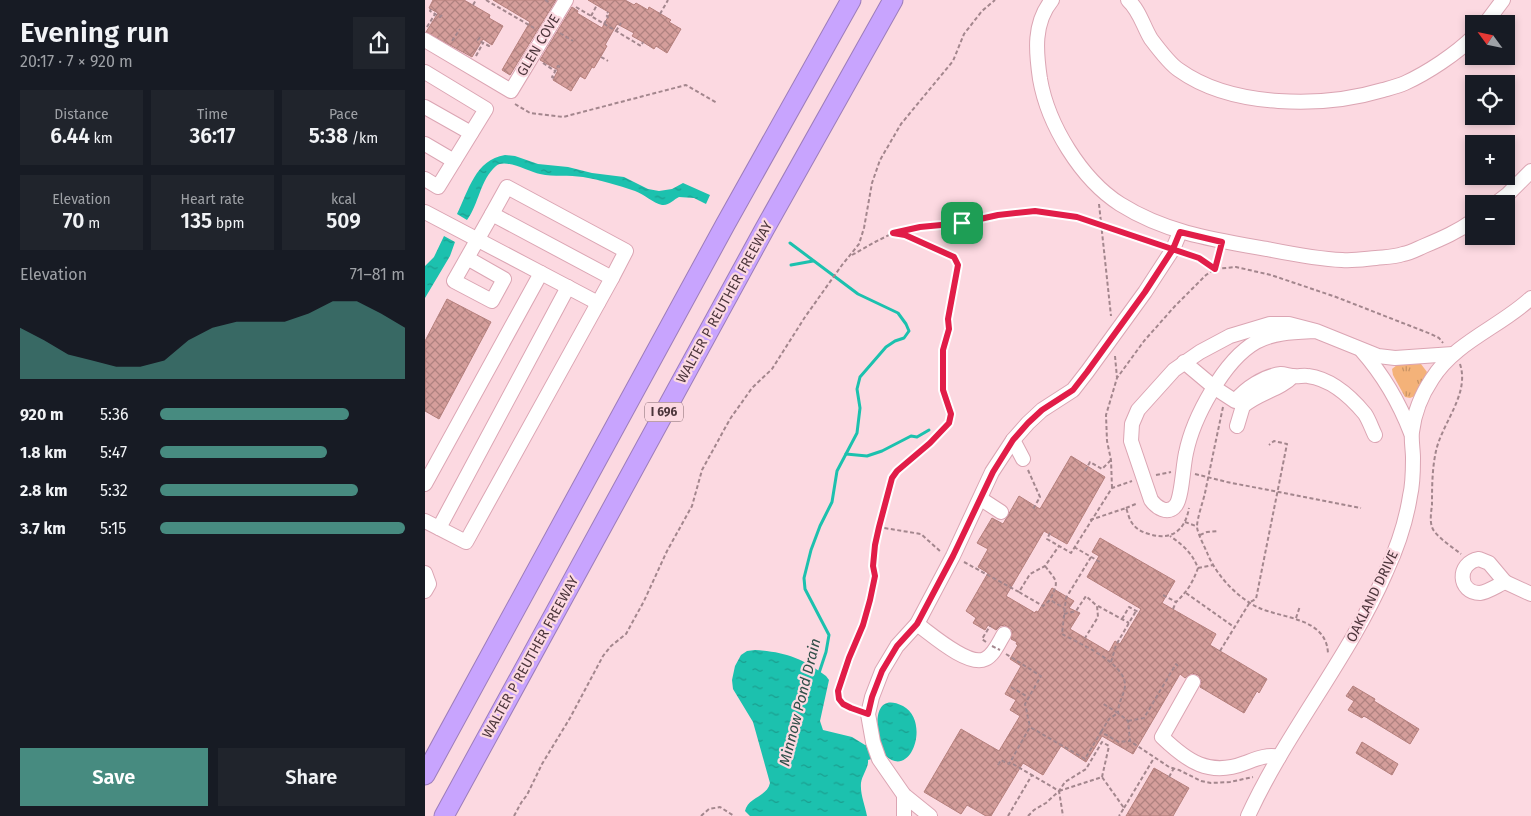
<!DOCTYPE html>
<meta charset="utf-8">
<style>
:root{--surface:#171b24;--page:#20242c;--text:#f1f3f6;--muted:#9ea1a6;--accent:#478b80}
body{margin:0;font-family:"Fira Sans",sans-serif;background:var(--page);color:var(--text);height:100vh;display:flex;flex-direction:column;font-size:19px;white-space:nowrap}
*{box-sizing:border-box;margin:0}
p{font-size:16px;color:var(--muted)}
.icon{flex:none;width:28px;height:28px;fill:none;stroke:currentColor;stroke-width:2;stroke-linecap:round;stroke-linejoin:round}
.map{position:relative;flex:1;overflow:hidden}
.side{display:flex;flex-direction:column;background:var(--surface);width:425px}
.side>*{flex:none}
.needle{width:32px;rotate:303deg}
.fabs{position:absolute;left:1040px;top:15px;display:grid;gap:10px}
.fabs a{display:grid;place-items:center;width:50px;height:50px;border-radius:0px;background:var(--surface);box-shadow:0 2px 8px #0003;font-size:25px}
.pin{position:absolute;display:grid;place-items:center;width:42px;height:42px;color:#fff;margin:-21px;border-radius:10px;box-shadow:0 2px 8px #0006}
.round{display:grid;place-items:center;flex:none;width:52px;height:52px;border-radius:0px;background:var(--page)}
.overview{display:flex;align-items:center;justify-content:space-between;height:85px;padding:0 20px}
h1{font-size:28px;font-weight:600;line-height:38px}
.stats{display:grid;grid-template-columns:repeat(3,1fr);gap:8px;height:85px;padding:5px 20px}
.stats div{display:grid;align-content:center;border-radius:0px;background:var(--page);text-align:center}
.stats b{font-size:21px;font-weight:600}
.stats small{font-size:14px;font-weight:400}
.stats p{font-size:14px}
.chart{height:140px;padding:10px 20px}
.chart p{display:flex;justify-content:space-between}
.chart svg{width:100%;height:90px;margin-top:5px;fill:var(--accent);opacity:.7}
.primary-button{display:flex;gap:10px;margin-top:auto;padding:10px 20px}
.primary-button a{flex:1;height:58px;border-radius:0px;background:var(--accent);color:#fff;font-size:20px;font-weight:600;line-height:58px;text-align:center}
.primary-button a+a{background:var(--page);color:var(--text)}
ul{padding:0 20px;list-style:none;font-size:16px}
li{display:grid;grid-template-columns:80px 60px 1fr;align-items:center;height:38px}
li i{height:12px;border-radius:6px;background:var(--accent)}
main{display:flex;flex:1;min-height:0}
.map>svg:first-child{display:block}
.grass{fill:url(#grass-tufts)}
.water{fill:url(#water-ripples)}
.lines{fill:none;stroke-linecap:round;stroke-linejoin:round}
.stream{stroke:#1cc1ae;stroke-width:3}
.building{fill:url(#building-cross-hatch);stroke:#b5807d}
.minor-casing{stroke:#dba5b3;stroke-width:16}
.highway-casing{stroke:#9d7dba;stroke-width:21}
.path{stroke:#a3868d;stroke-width:2;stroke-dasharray:4 2.5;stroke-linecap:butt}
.minor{stroke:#fff;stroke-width:14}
.highway{stroke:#c8a4fe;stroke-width:19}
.path-bridge{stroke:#a3868d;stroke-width:2;stroke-dasharray:4 2.5;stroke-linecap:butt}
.route-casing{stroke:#fff;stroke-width:10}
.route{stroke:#e11d48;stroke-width:6}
.labels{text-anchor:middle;stroke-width:4.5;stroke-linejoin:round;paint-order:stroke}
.shield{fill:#fcd9e1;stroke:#81666d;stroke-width:1}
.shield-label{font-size:12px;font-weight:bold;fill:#4c353b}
.street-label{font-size:14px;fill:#4c353b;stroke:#fcd9e1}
.water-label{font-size:15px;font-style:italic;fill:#304f49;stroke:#fcd9e1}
</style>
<main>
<section class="side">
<div class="overview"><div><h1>Evening run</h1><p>20:17 · 7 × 920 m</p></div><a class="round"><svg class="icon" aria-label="share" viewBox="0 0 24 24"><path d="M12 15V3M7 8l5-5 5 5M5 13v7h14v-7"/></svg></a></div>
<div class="stats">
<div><p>Distance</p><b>6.44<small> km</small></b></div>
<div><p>Time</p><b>36:17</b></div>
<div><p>Pace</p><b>5:38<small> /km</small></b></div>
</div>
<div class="stats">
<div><p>Elevation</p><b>70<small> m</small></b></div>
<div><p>Heart rate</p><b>135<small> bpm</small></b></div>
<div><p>kcal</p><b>509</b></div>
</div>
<div class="chart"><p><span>Elevation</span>71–81 m</p>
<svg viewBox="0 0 160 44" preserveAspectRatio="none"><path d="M0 44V19L10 25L20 32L30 35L40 38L50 38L60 35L70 25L80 19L90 16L100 16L110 16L120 12L130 6L140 6L150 12L160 19V44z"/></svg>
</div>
<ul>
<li><b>920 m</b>5:36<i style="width:77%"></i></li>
<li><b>1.8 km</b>5:47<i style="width:68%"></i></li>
<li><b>2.8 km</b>5:32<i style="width:81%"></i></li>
<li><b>3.7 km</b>5:15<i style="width:100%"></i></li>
</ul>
<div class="primary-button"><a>Save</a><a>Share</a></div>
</section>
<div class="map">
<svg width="1106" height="816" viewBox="0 0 1106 816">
<defs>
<pattern id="grass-tufts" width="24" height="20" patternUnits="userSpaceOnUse" patternTransform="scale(1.25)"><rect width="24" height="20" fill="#f4b279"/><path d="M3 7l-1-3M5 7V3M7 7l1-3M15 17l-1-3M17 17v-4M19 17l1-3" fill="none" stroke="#c89264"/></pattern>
<pattern id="water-ripples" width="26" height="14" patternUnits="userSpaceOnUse" patternTransform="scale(1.25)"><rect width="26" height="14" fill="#1cc1ae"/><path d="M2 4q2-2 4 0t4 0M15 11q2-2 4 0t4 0" fill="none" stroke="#1b9e8f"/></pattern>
<pattern id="building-cross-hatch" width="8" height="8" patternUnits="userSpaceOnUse" patternTransform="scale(1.25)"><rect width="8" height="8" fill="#d59e9b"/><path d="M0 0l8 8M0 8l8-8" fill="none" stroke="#af8280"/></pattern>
</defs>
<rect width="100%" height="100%" fill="#fcd9e1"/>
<!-- grass -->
<path class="grass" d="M996 364 1002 372 990 396 985 398 980 397 968 375 967 369 972 365Z"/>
<!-- water -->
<g class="water">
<path d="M80 155 90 156 113 164 143 167 167 173 199 177 223 189 234 191 247 189 258 183 285 195 281 204 269 198 254 197C249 199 244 206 237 205 228 203 219 194 210 191 193 185 175 180 158 177 144 175 129 177 115 174 104 172 81 158 71 166 55 180 54 204 42 220L32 214C44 190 50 160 80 155Z"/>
<path d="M19 236 30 242 25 256 0 298V266L9 257Z"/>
<path d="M330 650C360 652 377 658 401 676L404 680 395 721 398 730 427 737 440 745 455 740C450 723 450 692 478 706 506 721 486 781 460 755L443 760C444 767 437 775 436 783 435 794 440 805 442 816H325L320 811C323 797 342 797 345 783L328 722 308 689 307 680 310 666 316 655 322 651Z"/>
</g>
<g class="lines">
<!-- stream -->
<g class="stream">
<path d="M365 243 433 294 473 313 481 324 484 331 479 338 470 341 461 347 435 377 432 389 435 408 432 433 412 471 407 502 395 526 386 550 379 578 380 589 404 635 401 652 394 673"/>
<path d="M366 265 388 261"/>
<path d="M421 454 442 456 457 451 486 436 492 437 504 430"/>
</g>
</g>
<!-- building -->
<g class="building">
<path d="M8 0H39L65 15 64 18 78 26 67 45 58 39 47 57 1 32 13 13 4 8Z"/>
<path d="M68 0H131L85 75 77 70 105 22Z"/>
<path d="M163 0H200L209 5 211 3 223 10 224 7 246 20 244 22 256 29 242 53 231 46 229 49 218 42 207 36 209 33 192 24 180 45 182 46 169 68 167 67 160 79 155 76 146 91 128 80 133 70 115 60 147 7 153 11 152 13 177 28 185 13Z"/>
<path d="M22 299 66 322 14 419 0 411V341Z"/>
<path d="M646 456 680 477 642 544 619 531 581 596 610 613 611 611 613 612 627 588 649 601 644 608 655 613 645 629 684 652 690 641 695 644 716 609 662 577 674 556 667 552 675 538 750 581 737 603 791 634 785 645 842 679 834 693 832 691 819 713 775 687 777 681 773 675 767 673 760 678 755 674 708 754 677 736 661 762 636 746 618 775 598 763 566 816H561L542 805 536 814 499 792 536 729 574 751 595 716 585 710 591 700 580 694 596 666 585 659 593 645 591 644 592 642 586 639 587 630 580 625 575 626 571 630 563 625 560 630 548 623 551 618 541 611 563 573 553 567 563 549 552 543 567 518 578 524 594 496 615 509Z"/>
<path d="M928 686 950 699 949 701 994 729 985 744 939 716 937 718 923 710 929 701 921 696Z"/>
<path d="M937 742 973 764 967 775 931 753Z"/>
<path d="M729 768 764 788 748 816H701Z"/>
</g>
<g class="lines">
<defs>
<g id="minor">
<path d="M627 0C608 23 611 52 615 79 623 125 656 179 695 204 741 233 790 240 842 249 867 254 892 259 917 260 928 261 940 259 951 258 960 257 969 257 978 254 985 253 992 249 999 246 1018 238 1032 232 1049 220"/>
<path d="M703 0C715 11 718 26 726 39 732 47 746 65 754 70 807 108 898 108 958 90 965 88 973 86 980 83 1002 73 1031 54 1049 36"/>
<path d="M1060 24 1078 0"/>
<path d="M0 40 86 91 141 0"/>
<path d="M0 72 61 109 13 187 0 179"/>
<path d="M0 107 46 133"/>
<path d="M0 144 29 161"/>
<path d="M1070 204 1083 194 1106 171"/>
<path d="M0 212 116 273 0 484"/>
<path d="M67 214 82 187 201 251 187 278"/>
<path d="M116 273 173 303"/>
<path d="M891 331C871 332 849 332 831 342 799 360 768 418 761 453 758 465 757 497 751 505 743 516 731 507 726 500L706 441 707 424 713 410 749 370 775 352 805 336 845 324H864L891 331 953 356 970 358 1028 354"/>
<path d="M937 351C959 376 974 402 986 433"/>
<path d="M759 362 790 388 810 401C821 388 839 376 856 374 860 374 864 376 868 376 873 377 878 375 883 376 906 379 926 397 940 414 944 420 947 429 950 435"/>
<path d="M812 426 818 406C833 393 856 389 868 376"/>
<path d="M588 440 598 459"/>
<path d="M556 499 576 512"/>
<path d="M0 521 41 542 187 278 67 214 29 281 67 301 79 279 42 258"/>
<path d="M14 528 143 287"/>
<path d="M1054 559 1064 563 1080 582C1073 585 1063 592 1055 593 1033 593 1031 563 1054 559Z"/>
<path d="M0 573 4 584 0 591"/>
<path d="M1080 582 1106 594"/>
<path d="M492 624C506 634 543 667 560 659 569 655 574 642 579 634"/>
<path d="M768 682 737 737C762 761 784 777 820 763 831 759 842 754 854 757"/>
<path d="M479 816V795"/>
<path d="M505 816 479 795 454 759 448 742 443 714 447 697 457 671 472 646 492 624 528 556 567 472 588 440 603 423 617 410 648 390 662 372 720 292 748 249 755 232"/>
<path d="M823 816C862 731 924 658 961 572 972 548 981 522 985 496 988 484 988 470 988 458 988 450 986 440 987 432 989 414 997 394 1007 379 1030 342 1075 327 1106 298"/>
</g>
<g id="highway">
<path d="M0 775 300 225 426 0"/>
<path d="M19 816 339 230 468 0"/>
</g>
</defs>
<!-- minor casing -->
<use href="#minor" class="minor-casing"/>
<!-- highway casing -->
<use href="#highway" class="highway-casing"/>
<!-- path -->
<g class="path">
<path d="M61 0 109 28"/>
<path d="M120 0 125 3"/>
<path d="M48 5 51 0"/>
<path d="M151 7 216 46 218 42"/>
<path d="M6 9 5 11 15 17 17 15"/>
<path d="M235 14 243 0"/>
<path d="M166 16 172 5"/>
<path d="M179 24 183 17 181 15 183 12"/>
<path d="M2 27 10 14"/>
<path d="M191 31 196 23"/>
<path d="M135 33 148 41"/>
<path d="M55 37 53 40 64 46 65 44"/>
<path d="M27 41 35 29"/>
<path d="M51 56 58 43"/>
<path d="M176 57 183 61"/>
<path d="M118 63 130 71"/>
<path d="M129 78 127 77 133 66 135 67"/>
<path d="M90 104 105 113 138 117 261 85 292 103"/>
<path d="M674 204 686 316"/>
<path d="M470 233 495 227 537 223 573 215 609 211 651 217 736 245"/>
<path d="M759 253 774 258 790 269 795 252"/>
<path d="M427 255 450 242 468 233 480 235 529 257 533 265 523 319 524 329 519 350 518 390 526 414 524 423 505 443 472 471 467 478 460 500 450 545 448 566 450 576 445 600 438 625 424 658 413 691 414 699 419 704 430 710"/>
<path d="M690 356 692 378"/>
<path d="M1035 364C1045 394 1017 423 1011 451 1007 469 1007 488 1007 505 1006 513 1004 524 1009 531 1016 540 1027 547 1036 554"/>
<path d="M798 407C792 435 786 464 780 493 778 502 772 518 772 527 773 535 780 547 783 555 793 577 811 596 832 607 857 619 902 617 903 654"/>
<path d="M603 470 615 497 607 511"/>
<path d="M660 471 665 462 677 469 686 460"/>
<path d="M770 474 802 482 936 508"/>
<path d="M731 475 746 472"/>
<path d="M687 488 686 460 682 441 681 415 692 378 719 341 750 306 781 275 790 269 811 267 846 275 911 297 1006 334 1014 338 1018 343"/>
<path d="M701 508 713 503"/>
<path d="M665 520 701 508C703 513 704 519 707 523 711 529 717 532 724 534 746 541 760 531 764 508"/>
<path d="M760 522 771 526"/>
<path d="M453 527 496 534 516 552"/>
<path d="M625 533 622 539 646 553 687 488 707 481"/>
<path d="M775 535 782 532 793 531"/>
<path d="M649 547 675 562"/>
<path d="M666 557 641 598 637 634C655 644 701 663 700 686 699 695 693 703 693 713L703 721 705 741 744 767 754 770 776 781 786 783 805 782 828 777"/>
<path d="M539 562 594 592 605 574 620 566 634 546"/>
<path d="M620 566C633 583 634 580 625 600"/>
<path d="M773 568 788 565"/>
<path d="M594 592 618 606 625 600 639 608"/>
<path d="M761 593 809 627"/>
<path d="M738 595 751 602C762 592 768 582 773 568 767 553 759 546 745 536"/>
<path d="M673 606 704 623"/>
<path d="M748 609 751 602"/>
<path d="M639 614 651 611 661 596 672 606 673 617 660 638"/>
<path d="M871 618 875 606"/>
<path d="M697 619 704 607 715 613"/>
<path d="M561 642 557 639 565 626"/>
<path d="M795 651 825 602 831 599 862 444 849 441 844 445"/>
<path d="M581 654 616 676 600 704 605 727"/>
<path d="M686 662 691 645 711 611"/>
<path d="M586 687 603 697"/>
<path d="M703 721 719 718 751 664 754 667"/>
<path d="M676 732 684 719 693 713 677 703"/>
<path d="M588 764 607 775"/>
<path d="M573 765 576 760 584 764 605 727 660 759 676 732 694 742 704 741"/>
<path d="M744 777 749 768"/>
<path d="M634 791 677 777 699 808 694 816"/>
<path d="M699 808 729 758"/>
<path d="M89 816 96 803 102 795 117 764 145 718 178 656 186 646 201 634 219 601 242 551 267 506 277 470 305 419 327 388 347 369 380 317 417 265 434 244 439 228 447 183 455 160 476 124 528 61 539 34 557 11 570 0"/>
<path d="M276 816 284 809 295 807 309 816"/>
<path d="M583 816 607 775 634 791 638 816"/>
<path d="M603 816 609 810 621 803 634 791 640 782 661 769 677 742 684 746 677 777"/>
</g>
<!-- minor -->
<use href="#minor" class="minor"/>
<!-- highway -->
<use href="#highway" class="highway"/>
<!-- path-bridge -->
<path class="path-bridge" d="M567 646 575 650"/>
</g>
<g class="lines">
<defs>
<path id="route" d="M537 223 495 227 468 233 480 235 529 257 533 265 523 319 524 329 518 350V390L526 414 524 423 505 443 472 471 467 478 454 527 450 545 448 566 450 576 445 600 438 625 424 658 413 691 414 699 418 704 426 708 443 714 447 697 457 671 472 646 492 624 528 556 568 472 588 440 603 423 617 410 648 390 662 372 720 292 748 249 755 232 797 242 790 269 774 258 652 217 610 211 573 215 537 223"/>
</defs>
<!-- route casing -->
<use href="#route" class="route-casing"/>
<!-- route -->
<use href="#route" class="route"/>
</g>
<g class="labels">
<!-- shield labels -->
<rect class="shield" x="220" y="402.5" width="38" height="19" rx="4"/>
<g class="shield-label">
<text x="239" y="416">I 696</text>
</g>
<!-- street labels -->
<g class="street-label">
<text transform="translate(113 45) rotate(-59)" y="5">GLEN COVE</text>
<text transform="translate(299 302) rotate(-61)" y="5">WALTER P REUTHER FREEWAY</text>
<text transform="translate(947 596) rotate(-64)" y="5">OAKLAND DRIVE</text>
<text transform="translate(105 657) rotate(-61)" y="5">WALTER P REUTHER FREEWAY</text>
</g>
<!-- water labels -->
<g class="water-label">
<text transform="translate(375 702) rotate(-76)" y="5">Minnow Pond Drain</text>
</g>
</g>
</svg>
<div class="fabs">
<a><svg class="needle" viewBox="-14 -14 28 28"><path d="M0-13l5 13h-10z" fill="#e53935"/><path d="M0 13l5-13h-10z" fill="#9ea1a6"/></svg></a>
<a><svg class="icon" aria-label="locate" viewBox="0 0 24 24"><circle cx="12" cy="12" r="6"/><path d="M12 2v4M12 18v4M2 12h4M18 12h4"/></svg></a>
<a>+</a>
<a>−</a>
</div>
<div class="pin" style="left:537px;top:223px;background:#1e9e55"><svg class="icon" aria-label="arrive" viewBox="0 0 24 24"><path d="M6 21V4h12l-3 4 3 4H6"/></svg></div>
</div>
</main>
